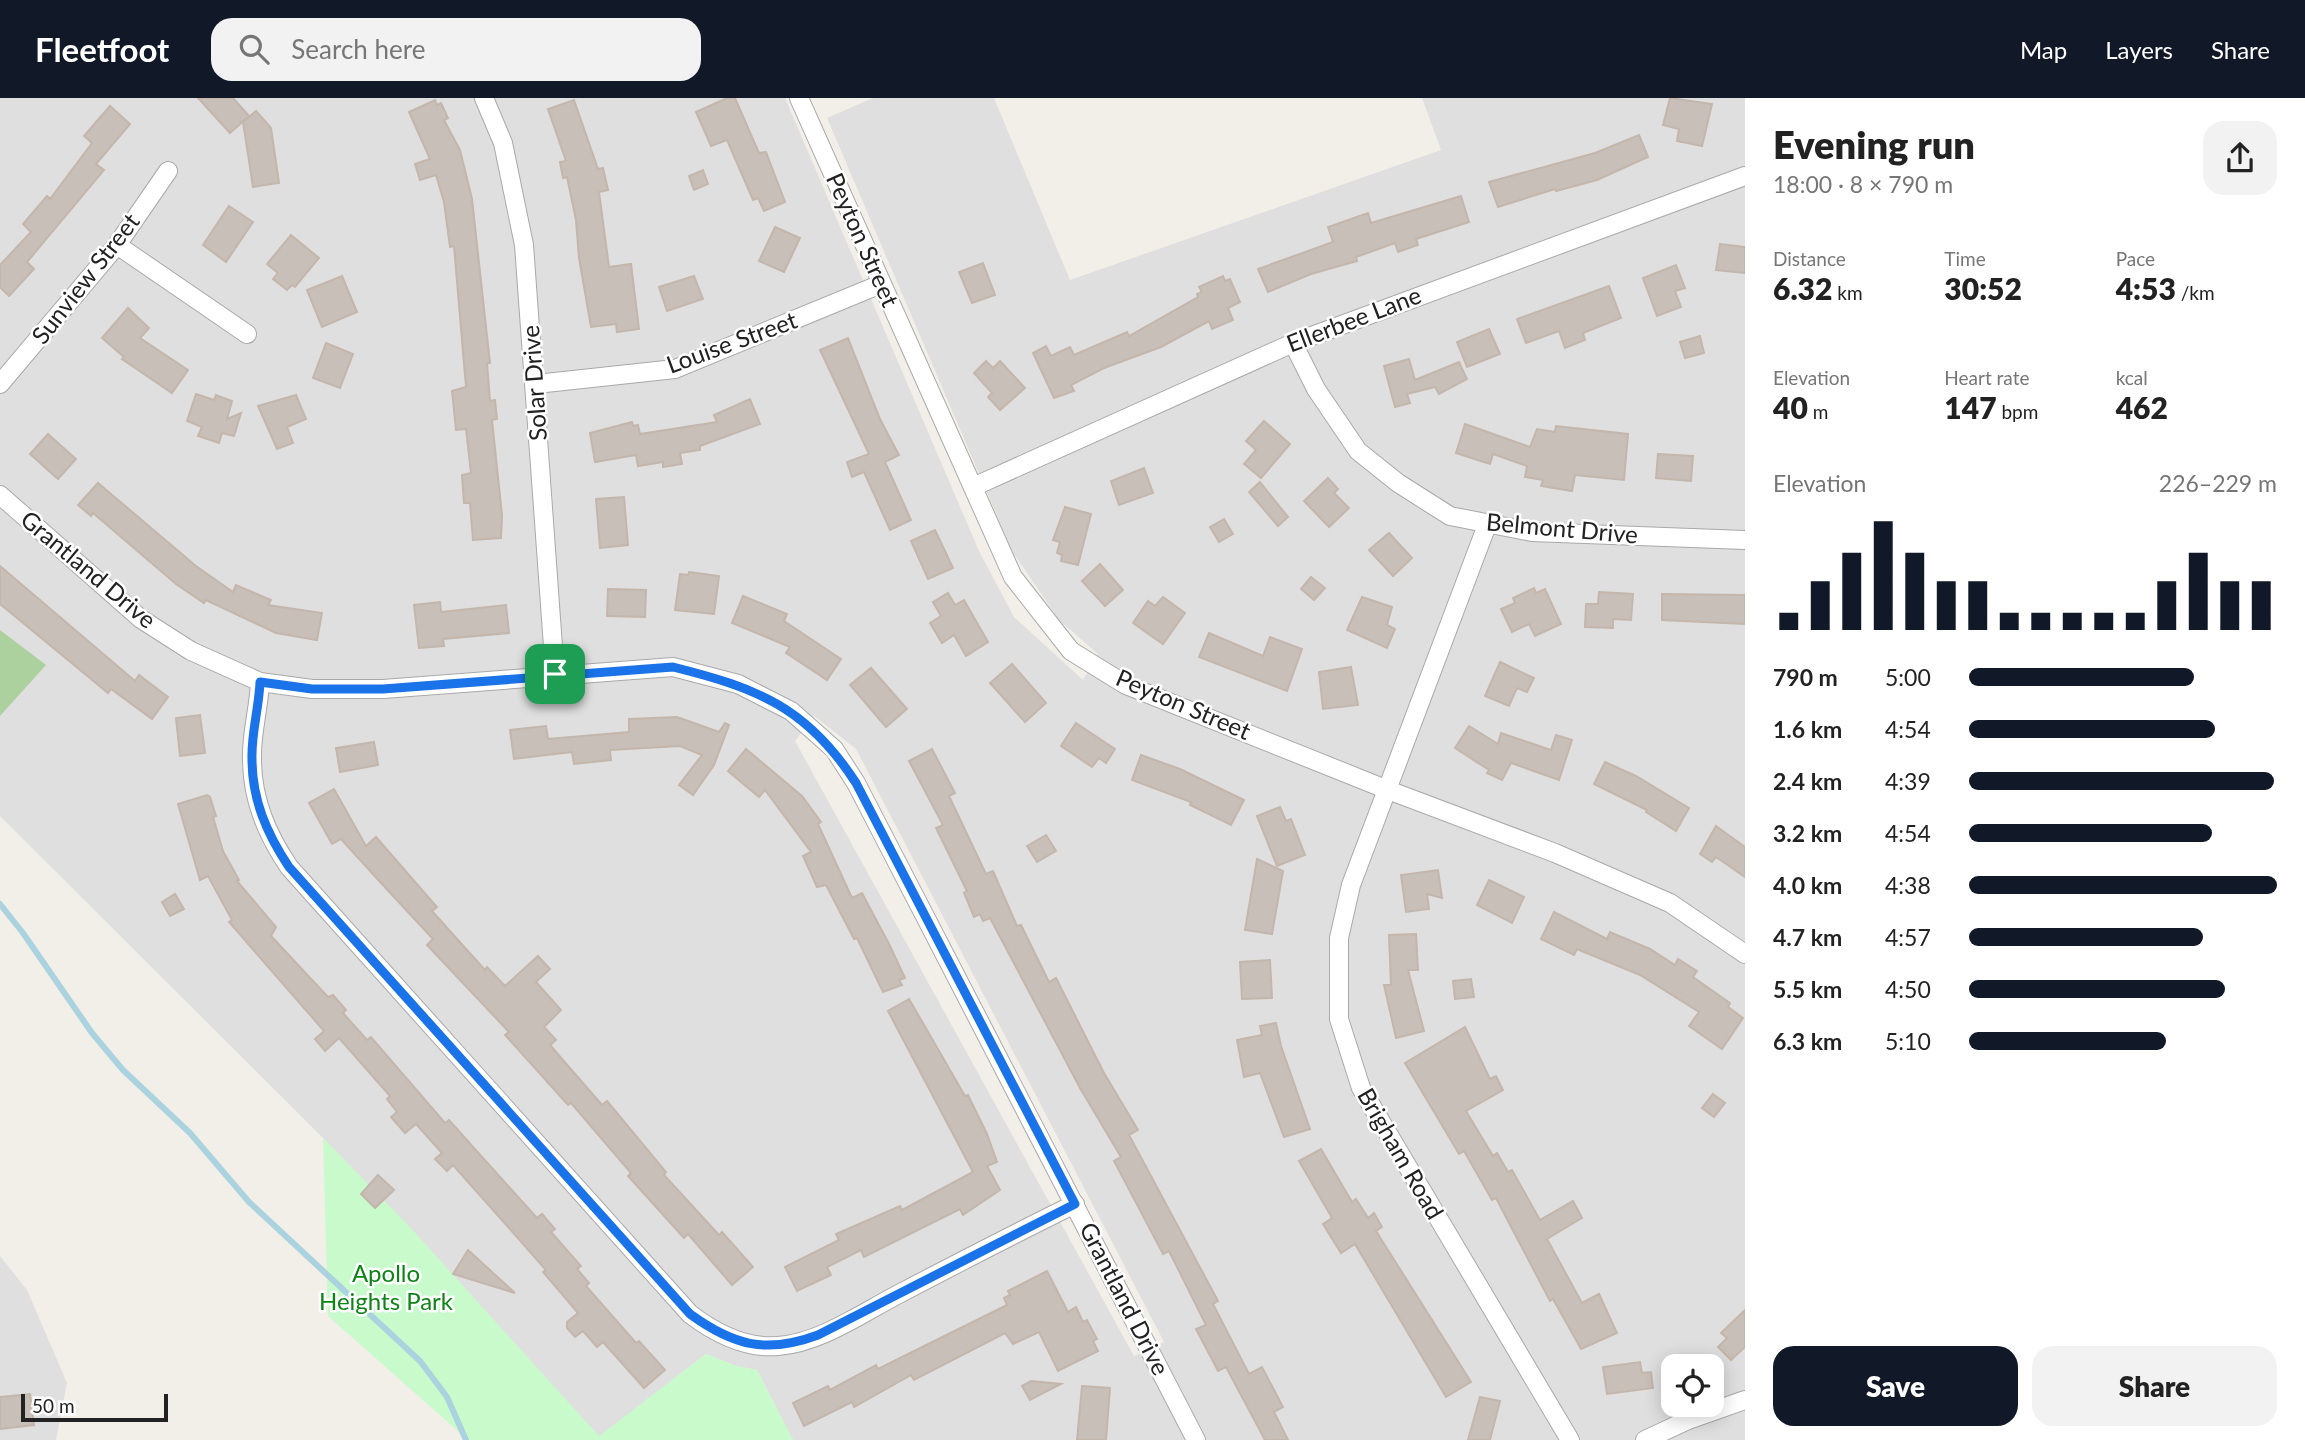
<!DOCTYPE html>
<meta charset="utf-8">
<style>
:root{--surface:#fff;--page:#f2f2f2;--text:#222;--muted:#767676;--accent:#111827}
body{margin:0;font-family:Lato,sans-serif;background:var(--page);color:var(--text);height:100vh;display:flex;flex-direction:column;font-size:26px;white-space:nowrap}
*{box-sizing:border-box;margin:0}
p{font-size:23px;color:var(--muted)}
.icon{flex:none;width:38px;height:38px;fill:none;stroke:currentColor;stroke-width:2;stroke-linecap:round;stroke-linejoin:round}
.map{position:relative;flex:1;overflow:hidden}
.sheet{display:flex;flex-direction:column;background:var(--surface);width:560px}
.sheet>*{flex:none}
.tools{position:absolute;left:1661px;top:1256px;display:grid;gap:14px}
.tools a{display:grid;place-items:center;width:63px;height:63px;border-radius:14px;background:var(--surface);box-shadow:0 4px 18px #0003;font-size:35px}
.scale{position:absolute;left:21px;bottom:18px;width:147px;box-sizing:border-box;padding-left:7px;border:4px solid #222;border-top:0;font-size:19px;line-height:24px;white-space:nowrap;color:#222;-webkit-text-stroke:5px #fff;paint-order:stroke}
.pin{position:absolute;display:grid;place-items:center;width:60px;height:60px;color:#fff;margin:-30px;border-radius:14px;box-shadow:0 4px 10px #0006}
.round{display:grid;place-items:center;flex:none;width:74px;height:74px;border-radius:21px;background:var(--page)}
.headline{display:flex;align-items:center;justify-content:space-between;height:119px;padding:0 28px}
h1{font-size:38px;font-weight:800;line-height:52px}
.stats{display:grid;grid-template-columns:repeat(3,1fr);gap:10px;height:119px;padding:7px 28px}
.stats div{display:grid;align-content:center}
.stats b{font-size:30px;font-weight:800}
.stats small{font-size:19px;font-weight:400}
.stats p{font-size:19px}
.chart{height:196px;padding:14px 28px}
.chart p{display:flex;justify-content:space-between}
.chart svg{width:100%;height:126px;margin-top:7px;stroke:var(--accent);stroke-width:6}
.button{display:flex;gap:14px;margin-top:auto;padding:14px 28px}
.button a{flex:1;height:80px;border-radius:21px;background:var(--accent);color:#fff;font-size:28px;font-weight:800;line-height:80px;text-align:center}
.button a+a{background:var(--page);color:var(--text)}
ul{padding:0 28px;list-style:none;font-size:23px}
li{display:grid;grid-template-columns:112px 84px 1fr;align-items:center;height:52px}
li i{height:18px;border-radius:9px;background:var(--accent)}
header{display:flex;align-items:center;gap:42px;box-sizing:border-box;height:98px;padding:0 35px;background:var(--accent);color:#fff}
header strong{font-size:33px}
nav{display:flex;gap:38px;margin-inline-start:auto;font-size:24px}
.search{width:490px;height:63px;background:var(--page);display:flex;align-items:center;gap:18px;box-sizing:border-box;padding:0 24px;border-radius:21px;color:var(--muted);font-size:26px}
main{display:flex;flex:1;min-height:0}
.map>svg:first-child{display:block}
.residential{fill:#e0dfdf;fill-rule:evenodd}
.forest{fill:#add19e}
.park{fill:#c8facc}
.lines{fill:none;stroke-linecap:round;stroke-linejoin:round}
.stream{stroke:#aad3df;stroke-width:6}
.building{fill:#c7bfb8;stroke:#c4b6ab;stroke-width:2}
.minor-casing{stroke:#a9a9a9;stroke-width:20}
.minor{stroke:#fff;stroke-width:18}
.route-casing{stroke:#fff;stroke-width:14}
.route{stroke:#1a73e8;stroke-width:9}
.labels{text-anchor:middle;stroke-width:5;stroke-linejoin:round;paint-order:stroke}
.street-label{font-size:24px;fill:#222;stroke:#fff}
.park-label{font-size:24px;fill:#0c8416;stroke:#fff}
</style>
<header>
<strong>Fleetfoot</strong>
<div class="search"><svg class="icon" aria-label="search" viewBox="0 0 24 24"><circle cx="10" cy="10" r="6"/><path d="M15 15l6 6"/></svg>Search here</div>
<nav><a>Map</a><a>Layers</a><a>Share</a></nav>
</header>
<main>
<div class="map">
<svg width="1745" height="1342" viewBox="0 0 1745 1342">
<rect width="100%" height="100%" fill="#f2efe9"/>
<!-- residential -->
<g class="residential">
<path d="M0 0H785L979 453 1014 519 1083 582 1098 556 1059 522 1012 453 827 20 873 0H994L1070 182 1441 52 1422 0H1745V1342H793L757 1272 736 1268 706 1256 599 1339 323 1040 0 718ZM814 618 856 651 1164 1244 1134 1258 795 643ZM1673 1269H1712V1307H1673Z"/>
<path d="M0 1158 27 1192 67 1285 56 1342H0Z"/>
</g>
<!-- forest -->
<path class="forest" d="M0 532 46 567 0 618Z"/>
<!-- park -->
<path class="park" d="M323 1040 408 1127 599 1338 706 1256 736 1268 757 1272 793 1342H468L328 1218Z"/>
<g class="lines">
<!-- stream -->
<path class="stream" d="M0 806 23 835 92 935 123 972 190 1035 249 1104 420 1263 447 1299 466 1342"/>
</g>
<!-- building -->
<g class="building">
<path d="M198 0H233L249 18 230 35Z"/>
<path d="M727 0H735L759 55 766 54 785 104 764 113 758 100 753 102 727 42 711 48 696 14Z"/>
<path d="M1670 0 1712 6 1702 48 1677 43 1679 31 1663 27Z"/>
<path d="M435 2 437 7 441 5 448 20 444 22 460 52 472 101 490 265H487L490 303 495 302 497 321 492 322 502 417 501 440 473 442 470 405H464L462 377 471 375 466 331 456 332 452 293 466 289 454 148 450 149 444 104 436 77 420 82 415 66 430 61 409 14Z"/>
<path d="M574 2 598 71 603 70 608 92 599 94 609 169 631 166 639 231 617 234 616 226 591 229 579 160 576 122 567 79 563 80 560 64 566 63 548 11Z"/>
<path d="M110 8 130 26 96 66 104 72 27 164 34 171 9 198 0 189V167L31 134 23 126 47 98 50 101 92 45 84 38Z"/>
<path d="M256 13 271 30 279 85 253 89 243 24Z"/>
<path d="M1639 37 1648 59 1597 82 1556 93 1555 91 1498 109 1489 84 1595 55Z"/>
<path d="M703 72 708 86 694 92 689 78Z"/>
<path d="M1461 98 1469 124 1416 141 1418 147 1398 154 1395 145 1356 159 1357 163 1311 176 1268 194 1258 171 1333 144 1328 129 1368 115 1371 125Z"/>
<path d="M229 108 253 124 226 164 203 147Z"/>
<path d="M775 129 800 140 784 174 759 163Z"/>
<path d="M291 137 319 160 295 189 292 187 287 192 273 181 278 175 267 166Z"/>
<path d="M1720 146 1745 149V175L1716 172Z"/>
<path d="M983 165 995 197 972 205 959 174Z"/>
<path d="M1676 167 1685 190 1675 193 1681 209 1657 218 1643 180Z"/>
<path d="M342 178 357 214 322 229 307 192Z"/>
<path d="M694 178 703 201 667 213 659 189Z"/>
<path d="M1223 178 1225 183 1230 181 1240 204 1228 210 1233 222 1212 231 1209 223 1161 249 1104 270 1071 287 1074 293 1054 300 1033 255 1046 248 1051 258 1070 249 1074 257 1127 234 1129 238 1198 199 1197 196 1202 194 1199 189Z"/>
<path d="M1609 188 1621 220 1583 235 1585 242 1565 250 1559 233 1526 245 1517 221Z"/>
<path d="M128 210 149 230 140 240 188 272 172 295 122 261 124 259 102 240Z"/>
<path d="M1489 231 1500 256 1467 269 1457 244Z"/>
<path d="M1700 238 1704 255 1685 260 1680 244Z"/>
<path d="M848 240 880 321 899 357 885 364 911 422 890 432 864 374 852 379 847 364 869 356 820 252Z"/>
<path d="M326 245 353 256 340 290 313 280Z"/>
<path d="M1409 261 1415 282 1459 264 1467 281 1439 296 1435 289 1407 296 1410 305 1395 309 1384 268Z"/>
<path d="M986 263 993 270 1000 263 1025 290 1000 312 988 299 992 295 974 275Z"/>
<path d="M196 296 214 302 216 297 232 303 227 321 241 315 234 338 222 335 219 345 198 338 202 329 187 323Z"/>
<path d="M296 297 306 321 287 329 293 345 277 351 258 308Z"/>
<path d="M750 301 760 326 700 348V352L680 355 682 366 663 369V364L638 368 636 357 595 364 590 335 632 324 633 328 638 327 640 336 717 324 714 317Z"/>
<path d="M1264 323 1290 346 1261 380 1244 366 1256 352 1246 343Z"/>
<path d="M1465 326 1530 349 1537 331 1555 334 1556 328 1628 336 1624 382 1575 377 1572 393 1541 388 1543 382 1525 379 1527 368 1493 356 1490 366 1456 355Z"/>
<path d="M48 336 76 361 58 381 30 356Z"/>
<path d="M1658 356 1693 358 1691 383 1656 380Z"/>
<path d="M1144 370 1153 395 1119 407 1111 383Z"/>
<path d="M1328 380 1338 391 1334 395 1349 410 1329 429 1304 403Z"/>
<path d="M1260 384 1288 419 1278 428 1249 394Z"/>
<path d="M98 385 196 468 233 494 236 487 271 502 268 507 322 515 317 542 276 535 206 502 204 505 176 486 93 415 91 418 78 407Z"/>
<path d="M624 399 628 447 600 450 596 401Z"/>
<path d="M1065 409 1091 416 1078 467 1061 463 1062 457 1057 455 1060 444 1053 442Z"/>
<path d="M1224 421 1233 436 1219 444 1210 429Z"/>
<path d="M935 432 953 470 928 481 911 443Z"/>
<path d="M1389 435 1412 460 1393 478 1369 452Z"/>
<path d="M1100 466 1123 492 1105 508 1082 483Z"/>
<path d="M0 468 135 583 139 577 168 599 152 621 111 591 108 595 0 506Z"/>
<path d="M689 474 719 478 714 516 675 512 680 476 688 477Z"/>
<path d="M1311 479 1325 490 1314 502 1301 491Z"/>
<path d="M1534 490 1536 495 1545 491 1561 526 1535 538 1529 526 1512 534 1501 511 1515 505 1513 500Z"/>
<path d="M608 491 646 492 645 519 607 518Z"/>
<path d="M1599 494 1633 496 1631 522 1613 521V530L1585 529 1586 506H1598Z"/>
<path d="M948 495 955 507 964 502 988 544 966 558 954 537 942 545 930 525 941 518 933 504Z"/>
<path d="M1662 496 1745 497V526L1662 522Z"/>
<path d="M743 498 787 516 784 523 841 561 827 582 786 555 790 549 732 525Z"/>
<path d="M1163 499 1185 515 1163 546 1133 525 1148 503 1155 508Z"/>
<path d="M1362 499 1392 509 1387 527 1395 531 1387 550 1347 532Z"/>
<path d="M440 504 441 514 506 507 509 535 443 541 444 548 419 550 414 507Z"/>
<path d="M1209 535 1263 558 1270 539 1302 551 1287 593 1199 559Z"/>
<path d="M1500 564 1534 580 1527 594 1517 590 1509 608 1485 598Z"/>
<path d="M1012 566 1046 605 1025 624 990 585Z"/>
<path d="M1351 569 1358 607 1323 611 1319 574Z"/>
<path d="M871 570 907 611 886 629 850 587Z"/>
<path d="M200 617 205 655 180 658 176 620Z"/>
<path d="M677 619 719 634 725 625 729 627 714 667 693 697 679 687 702 657 680 648 610 652 611 662 574 666 572 654 514 661 510 632 546 628 548 641 629 634V621Z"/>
<path d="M1076 625 1115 651 1106 665 1099 660 1092 669 1061 648Z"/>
<path d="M1469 628 1498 646 1501 635 1551 652 1556 637 1572 642 1559 682 1511 665 1502 682 1487 675 1489 672 1455 650Z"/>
<path d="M374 644 378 667 340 674 336 650Z"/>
<path d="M746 651 802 698 821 724 818 726 852 800 862 795 889 846 905 880 899 882 902 887 883 894 857 840 854 841 826 787 817 789 803 758 811 754 765 692 759 699 728 673Z"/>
<path d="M932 651 955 695 949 698 986 776 993 773 1017 828 1021 827 1049 884 1056 880 1104 975 1138 1032 1129 1037 1218 1203 1213 1206 1249 1276 1262 1269 1283 1309 1274 1314 1288 1342H1265L1226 1269 1218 1273 1196 1231 1206 1227 1169 1153 1163 1156 1114 1063 1121 1059 1080 990 990 820 983 823 980 816 974 819 964 795 967 793 936 730 943 727 909 663Z"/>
<path d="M1141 657 1180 671 1244 702 1231 727 1190 707 1191 704 1132 682Z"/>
<path d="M1605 664 1636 678 1689 710 1676 733 1646 714 1647 712 1594 686Z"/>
<path d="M334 691 366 748 376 739 437 809 432 813 485 872 487 869 505 888 538 858 550 871 536 884 561 912 544 929 556 942 550 947 602 1007 607 1003 666 1074 664 1077 719 1137 722 1134 753 1169 732 1187 688 1136 684 1140 628 1078 631 1075 571 1005 568 1007 505 937 509 934 427 847 433 841 381 785 341 741 332 746 309 705Z"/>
<path d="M207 697 210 699 216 718 213 719 223 753 239 782 237 783 276 829 271 838 328 899 333 897 346 912 343 915 367 942 371 939 445 1025 449 1022 537 1120 542 1116 555 1131 551 1134 581 1168 577 1171 589 1185 586 1188 636 1245 639 1243 665 1272 644 1290 603 1244 597 1249 583 1233 575 1239 567 1230V1224L578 1215 543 1174 546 1172 453 1067 447 1073 435 1061 442 1055 416 1026 405 1035 391 1019 397 1014 387 1001 390 998 339 940 325 953 315 941 324 933 229 824 232 822 208 778 200 782 178 706Z"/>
<path d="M1280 709 1286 723 1291 721 1305 757 1277 768 1257 718Z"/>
<path d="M1716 728 1745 749V779L1716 759 1712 764 1700 756Z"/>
<path d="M1046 737 1056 753 1037 764 1027 748Z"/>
<path d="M1257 761 1283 773 1272 836 1245 832Z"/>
<path d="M1438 772 1442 800 1427 796 1429 811 1406 814 1401 777Z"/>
<path d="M1489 782 1524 799 1512 825 1477 807Z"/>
<path d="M175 796 184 811 170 818 162 804Z"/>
<path d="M1554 814 1607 841 1610 834 1650 851 1675 867 1678 861 1697 873 1693 879 1730 905 1728 909 1743 920 1722 951 1689 928 1699 914 1640 877 1577 851 1574 857 1541 841Z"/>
<path d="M1416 836 1418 872H1408L1424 933 1396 940 1384 887H1391L1389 837Z"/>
<path d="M1270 862 1272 900 1242 901 1240 864Z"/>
<path d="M1471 881 1474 899 1455 901 1453 883Z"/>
<path d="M909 901 965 998 968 997 987 1036 997 1064 987 1068 1000 1092 963 1117 960 1111 864 1159 861 1152 827 1169 831 1177 797 1193 785 1169 839 1142 836 1136 900 1108 902 1112 973 1074 888 913Z"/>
<path d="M1276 925 1281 948 1310 1031 1284 1039 1260 975 1244 979 1237 942 1262 937 1260 928Z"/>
<path d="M1465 929 1490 981 1496 978 1503 992 1466 1013 1493 1058 1497 1055 1508 1074 1512 1072 1540 1122 1573 1103 1582 1120 1547 1141 1582 1205 1599 1196 1617 1235 1581 1251 1553 1201 1550 1203 1496 1100 1492 1102 1464 1053 1459 1056 1405 965Z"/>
<path d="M1713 996 1725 1005 1714 1019 1702 1010Z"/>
<path d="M1321 1051 1352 1104 1356 1101 1368 1120 1374 1115 1382 1129 1376 1133 1471 1284 1446 1299 1355 1146 1341 1155 1323 1126 1332 1120 1299 1063Z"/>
<path d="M378 1077 394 1092 375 1110 361 1096Z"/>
<path d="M468 1152 515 1195 453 1176Z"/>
<path d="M1047 1173 1068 1214 1076 1209 1083 1224 1087 1222 1097 1241 1093 1243 1098 1253 1058 1273 1039 1234 1013 1246 1005 1235 914 1282 911 1277 854 1309 852 1304 804 1328 793 1305 828 1288 830 1292 876 1267 878 1271 1007 1207 1004 1200 1010 1197 1008 1193Z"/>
<path d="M1745 1212V1249L1731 1262 1718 1249 1727 1240 1721 1235Z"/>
<path d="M1640 1264 1642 1275 1651 1274 1653 1290 1607 1296 1603 1269Z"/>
<path d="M1031 1283 1061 1286 1030 1302 1022 1288Z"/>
<path d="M1082 1288 1110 1290 1106 1342H1077Z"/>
<path d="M30 1296 34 1327 0 1331V1299Z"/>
<path d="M1480 1299 1500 1303 1490 1342H1468Z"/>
</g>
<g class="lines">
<defs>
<g id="minor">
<path d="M484 0 503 45 524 147 555 576"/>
<path d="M799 0 1013 479 1071 553 1126 587 1388 692 1555 755 1670 805 1745 856"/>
<path d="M117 147 247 236"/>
<path d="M1293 245 1316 291 1358 353 1398 385 1450 418 1532 434 1745 442"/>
<path d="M0 286 117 147 168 73"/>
<path d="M536 286 675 271 881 186"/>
<path d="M973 389 1293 245 1745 78"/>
<path d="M0 397 141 521 191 553 260 584 312 591H383L673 569 738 586 791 613 834 651 856 685 1196 1342"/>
<path d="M1487 427 1351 787 1339 840V921L1361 990 1570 1342"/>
<path d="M260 584C259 610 251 636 252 661 252 702 267 736 289 769L690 1216C715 1235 745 1251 778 1248 819 1245 859 1217 895 1198 954 1167 1014 1136 1075 1106"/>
<path d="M1645 1342 1688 1322 1745 1302"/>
</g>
</defs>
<!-- minor casing -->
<use href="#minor" class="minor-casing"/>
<!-- minor -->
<use href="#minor" class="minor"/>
</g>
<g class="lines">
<defs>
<path id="route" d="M673 569C757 590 807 609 856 685L1075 1106 818 1237C767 1256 734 1248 690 1216L289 769C267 736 252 702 252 661 251 636 259 610 260 584L312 591H383Z"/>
</defs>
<!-- route casing -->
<use href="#route" class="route-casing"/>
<!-- route -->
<use href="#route" class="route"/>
</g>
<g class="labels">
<!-- street labels -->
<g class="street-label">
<text transform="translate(862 142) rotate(66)" y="8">Peyton Street</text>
<text transform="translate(86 181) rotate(-52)" y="8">Sunview Street</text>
<text transform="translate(1354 222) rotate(-21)" y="8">Ellerbee Lane</text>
<text transform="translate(732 245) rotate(-20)" y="8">Louise Street</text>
<text transform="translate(535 285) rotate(-94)" y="8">Solar Drive</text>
<text transform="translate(1562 431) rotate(5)" y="8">Belmont Drive</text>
<text transform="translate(88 472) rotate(40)" y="8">Grantland Drive</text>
<text transform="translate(1183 607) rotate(23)" y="8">Peyton Street</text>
<text transform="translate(1400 1056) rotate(60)" y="8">Brigham Road</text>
<text transform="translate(1124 1201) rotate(63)" y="8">Grantland Drive</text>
</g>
<!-- park labels -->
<g class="park-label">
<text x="386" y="1184">Apollo<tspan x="386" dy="28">Heights Park</tspan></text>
</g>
</g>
</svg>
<div class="tools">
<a><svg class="icon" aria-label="locate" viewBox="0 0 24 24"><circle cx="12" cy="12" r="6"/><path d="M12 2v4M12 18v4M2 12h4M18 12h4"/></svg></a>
</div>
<div class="scale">50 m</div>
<div class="pin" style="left:555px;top:576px;background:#1e9e55"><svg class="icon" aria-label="arrive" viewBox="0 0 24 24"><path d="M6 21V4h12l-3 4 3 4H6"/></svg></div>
</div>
<section class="sheet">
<div class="headline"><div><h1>Evening run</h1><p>18:00 · 8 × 790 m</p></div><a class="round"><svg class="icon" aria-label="share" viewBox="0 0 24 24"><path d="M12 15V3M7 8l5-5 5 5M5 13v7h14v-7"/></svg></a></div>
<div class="stats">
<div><p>Distance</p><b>6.32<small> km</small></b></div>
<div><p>Time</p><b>30:52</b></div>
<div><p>Pace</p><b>4:53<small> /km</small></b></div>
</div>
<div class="stats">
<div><p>Elevation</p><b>40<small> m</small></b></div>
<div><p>Heart rate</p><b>147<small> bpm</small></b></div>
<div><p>kcal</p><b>462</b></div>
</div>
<div class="chart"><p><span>Elevation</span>226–229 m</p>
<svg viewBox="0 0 160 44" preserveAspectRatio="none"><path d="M5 44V38M15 44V27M25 44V17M35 44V6M45 44V17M55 44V27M65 44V27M75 44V38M85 44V38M95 44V38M105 44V38M115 44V38M125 44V27M135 44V17M145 44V27M155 44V27"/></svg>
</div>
<ul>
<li><b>790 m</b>5:00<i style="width:73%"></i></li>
<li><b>1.6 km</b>4:54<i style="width:80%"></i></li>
<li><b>2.4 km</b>4:39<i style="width:99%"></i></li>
<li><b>3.2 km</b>4:54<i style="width:79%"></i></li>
<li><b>4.0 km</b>4:38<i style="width:100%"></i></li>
<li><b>4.7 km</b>4:57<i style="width:76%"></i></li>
<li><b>5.5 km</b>4:50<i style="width:83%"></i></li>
<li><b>6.3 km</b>5:10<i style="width:64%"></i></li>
</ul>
<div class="button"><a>Save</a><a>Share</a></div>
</section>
</main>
